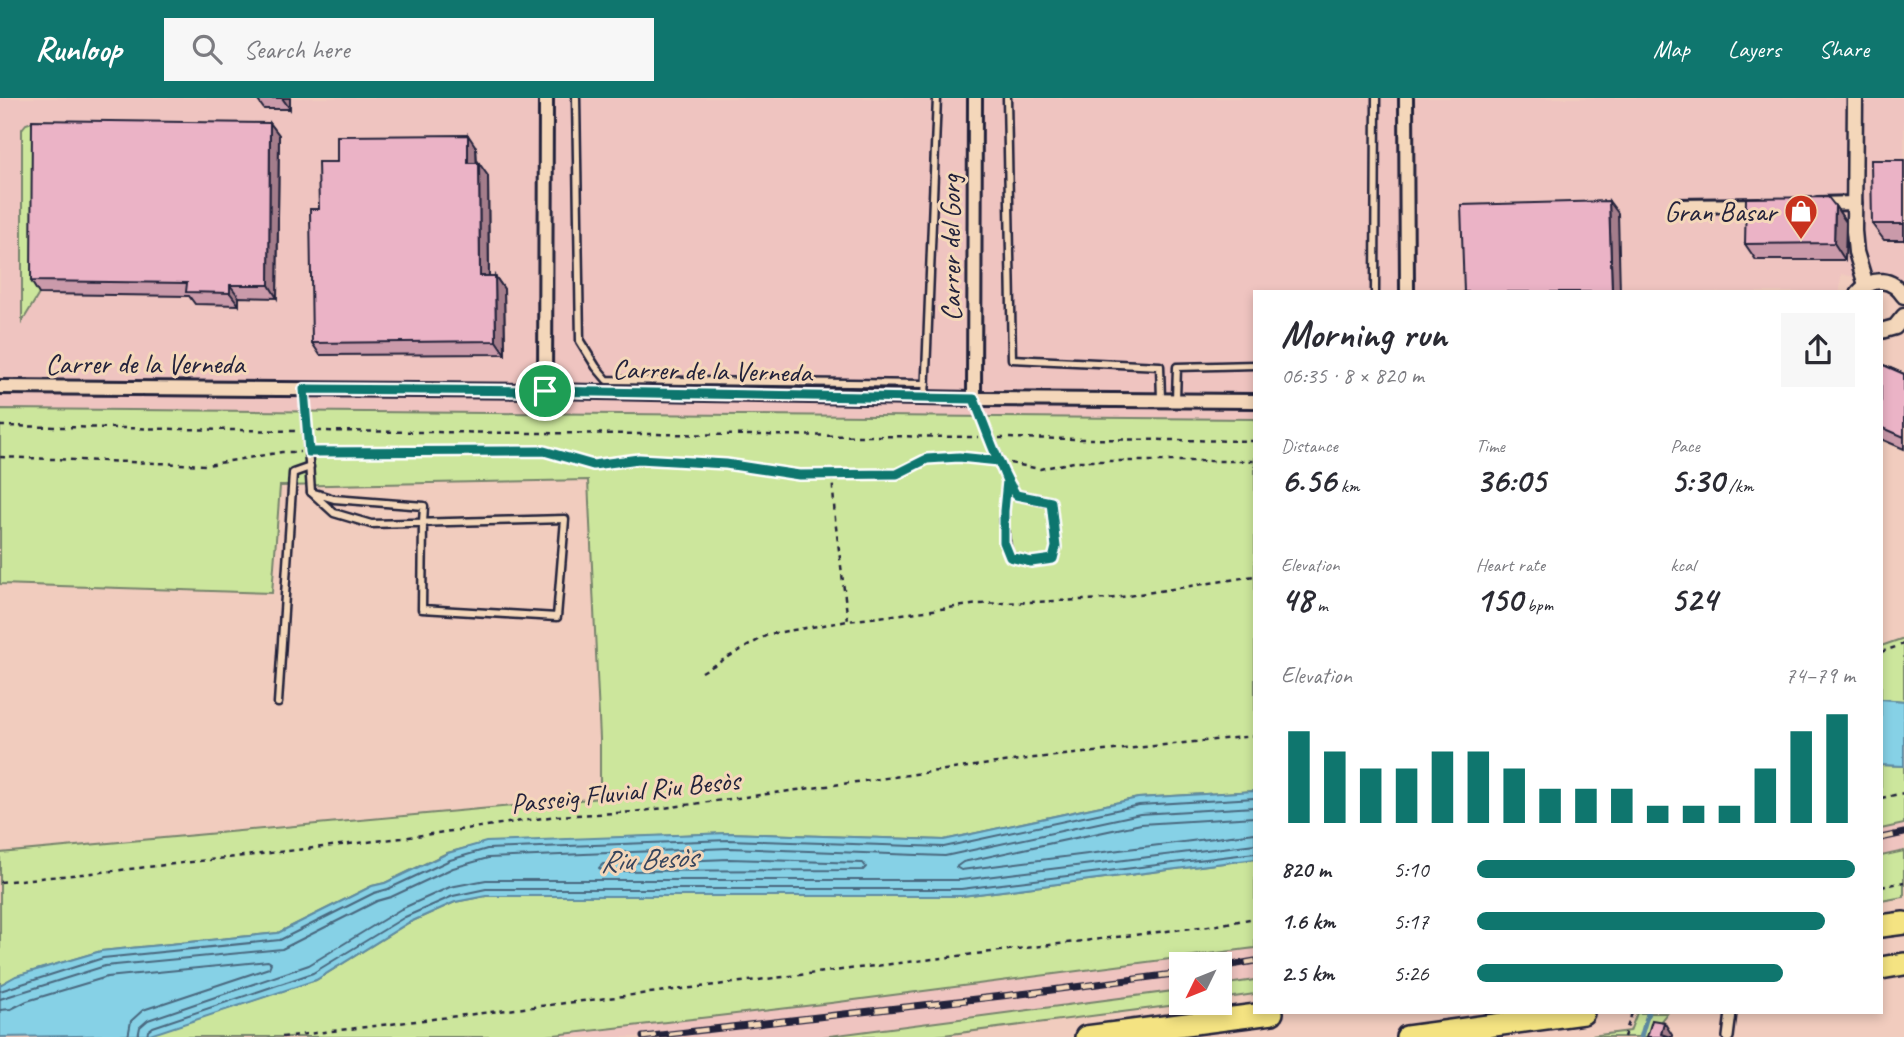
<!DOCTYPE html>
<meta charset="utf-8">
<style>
:root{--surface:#fff;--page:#f7f7f7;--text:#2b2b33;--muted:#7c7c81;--accent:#0f766e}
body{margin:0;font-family:Caveat,sans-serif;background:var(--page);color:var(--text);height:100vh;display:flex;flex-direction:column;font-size:26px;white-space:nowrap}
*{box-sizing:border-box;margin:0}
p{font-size:23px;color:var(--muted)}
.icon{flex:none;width:38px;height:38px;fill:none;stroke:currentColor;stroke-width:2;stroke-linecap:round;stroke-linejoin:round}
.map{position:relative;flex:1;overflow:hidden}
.panel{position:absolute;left:1253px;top:192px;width:630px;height:724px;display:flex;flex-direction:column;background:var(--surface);border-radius:0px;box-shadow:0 4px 10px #0003}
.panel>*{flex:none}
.needle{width:46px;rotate:227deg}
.tools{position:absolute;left:1169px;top:854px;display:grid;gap:14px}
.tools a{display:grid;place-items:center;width:63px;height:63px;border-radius:0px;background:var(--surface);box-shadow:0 4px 10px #0003;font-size:35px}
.pin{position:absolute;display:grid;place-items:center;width:60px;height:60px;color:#fff;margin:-30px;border:4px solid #fff;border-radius:50%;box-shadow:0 2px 7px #0007}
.round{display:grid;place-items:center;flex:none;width:74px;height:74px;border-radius:0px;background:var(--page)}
.summary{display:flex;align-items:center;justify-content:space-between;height:119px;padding:0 28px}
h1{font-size:38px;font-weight:600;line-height:52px}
.metrics{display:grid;grid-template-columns:repeat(3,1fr);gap:10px;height:119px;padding:7px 28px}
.metrics div{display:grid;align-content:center}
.metrics b{font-size:35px;font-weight:600}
.metrics small{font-size:19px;font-weight:400}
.metrics p{font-size:19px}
.chart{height:196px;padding:14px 28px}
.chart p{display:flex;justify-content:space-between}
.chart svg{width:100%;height:126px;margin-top:7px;stroke:var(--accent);stroke-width:6}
ul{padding:0 28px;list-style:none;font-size:23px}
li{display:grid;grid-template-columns:112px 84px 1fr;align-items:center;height:52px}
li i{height:18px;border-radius:9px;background:var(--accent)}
header{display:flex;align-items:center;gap:42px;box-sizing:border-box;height:98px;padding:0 35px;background:var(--accent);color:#fff}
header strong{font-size:33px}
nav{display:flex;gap:38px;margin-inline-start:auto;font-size:24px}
.search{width:490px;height:63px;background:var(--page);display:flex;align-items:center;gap:18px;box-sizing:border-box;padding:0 24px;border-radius:0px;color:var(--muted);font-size:26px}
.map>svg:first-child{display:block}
.built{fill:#efc4c0}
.green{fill:#cce69c;stroke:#77846c;stroke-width:2}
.water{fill:#86d1e6;stroke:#5e8ba2;stroke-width:2}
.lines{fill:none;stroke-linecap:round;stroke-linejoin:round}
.shore{stroke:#4a687f;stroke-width:2}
.stream{stroke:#5e8ba2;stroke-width:4.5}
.service-casing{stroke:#22223b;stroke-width:11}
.pedestrian-casing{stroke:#22223b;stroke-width:14}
.minor-casing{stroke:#22223b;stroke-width:18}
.tertiary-casing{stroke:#22223b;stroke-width:19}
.motorway-casing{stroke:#22223b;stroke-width:26}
.path{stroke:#22223b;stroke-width:2.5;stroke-dasharray:5 5;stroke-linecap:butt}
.service{stroke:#f4d7ba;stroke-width:6}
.pedestrian{stroke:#f4d7ba;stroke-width:9}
.minor{stroke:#f4d7ba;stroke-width:12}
.tertiary{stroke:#f4d7ba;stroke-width:14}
.motorway{stroke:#f4e382;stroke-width:21}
.rail-casing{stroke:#22223b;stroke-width:7}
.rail{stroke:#f4d7ba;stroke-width:4.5;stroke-dasharray:13;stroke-linecap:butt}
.wall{fill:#ca9aaa;stroke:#22223b;stroke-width:2}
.shaded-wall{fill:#a47d8b;stroke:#22223b;stroke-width:2}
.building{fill:#ebb3c6;stroke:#22223b;stroke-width:2}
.route-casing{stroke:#fff;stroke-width:14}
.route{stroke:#0f766e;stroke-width:9}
.labels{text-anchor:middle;stroke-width:6;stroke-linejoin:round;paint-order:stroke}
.poi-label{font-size:28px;fill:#22223b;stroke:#f4d7ba;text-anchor:end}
.street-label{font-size:28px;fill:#22223b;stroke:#f4d7ba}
.water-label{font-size:30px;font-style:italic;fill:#36455d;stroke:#f4d7ba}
</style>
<header>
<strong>Runloop</strong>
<div class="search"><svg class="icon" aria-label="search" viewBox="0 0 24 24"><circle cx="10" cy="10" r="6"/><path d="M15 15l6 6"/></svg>Search here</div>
<nav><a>Map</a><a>Layers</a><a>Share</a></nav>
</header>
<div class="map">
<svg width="1904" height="939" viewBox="0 0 1904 939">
<rect width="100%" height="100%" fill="#f1ccbe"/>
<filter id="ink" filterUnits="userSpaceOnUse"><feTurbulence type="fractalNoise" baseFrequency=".0143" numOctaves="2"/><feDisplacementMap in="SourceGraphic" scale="14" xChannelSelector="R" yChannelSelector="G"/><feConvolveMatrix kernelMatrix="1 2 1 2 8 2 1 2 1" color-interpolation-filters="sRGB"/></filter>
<g filter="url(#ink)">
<!-- built -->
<g class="built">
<path d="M0 0H1904V190L1841 176 1840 194H1255V321L0 311Z"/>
<path d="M1904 726V753L1881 758V731Z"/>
<path d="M1255 850V882L1220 887V866H1181V892L822 939H537L831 905Z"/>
</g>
<!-- green -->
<g class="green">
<path d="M32 24H49L39 196 22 224V31L26 26Z"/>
<path d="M0 311 1255 321V693L1138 700 944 742 729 735 486 745 447 755 385 785 372 788 278 835 101 853 17 878 0 887V755L600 700V641L588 382 280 388 272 495 0 486Z"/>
<path d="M1904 540V603L1881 601V548Z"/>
<path d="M1881 667 1904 668V726L1881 731Z"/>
<path d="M1904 753V799L1881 803V758Z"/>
<path d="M1255 761V850L1247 851 831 905 537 939H141L316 882 408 825 455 804 486 798H962Z"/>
<path d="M1255 882V896L1220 901V887Z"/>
<path d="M1181 892V905H1192L928 939H822Z"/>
<path d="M1637 915H1667L1657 928 1653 939H1583L1630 933Z"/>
</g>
<!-- water -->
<g class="water">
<path d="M1881 601 1904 603V668L1881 667Z"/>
<path d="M1255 693V761L962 798H486L455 804 408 825 316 882 150 937 0 939V887L16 878 101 853 278 835 372 788 385 785 448 755 486 744 729 735 944 742 1138 700Z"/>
</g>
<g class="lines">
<!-- shore -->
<g class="shore">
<path d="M1255 719 1141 726 963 764 956 769 961 772 1255 735"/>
<path d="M729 761 863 765 866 769 863 772 603 773 599 770 603 766Z"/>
<path d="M0 893 103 860 280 842 374 795 388 791 450 762 487 751 729 742 944 749 1139 707 1255 700"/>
<path d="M0 901 105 868 282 851 377 803 391 799 453 770 488 760 729 750 945 758 1140 716 1255 709"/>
<path d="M0 912 11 911 27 903 107 879 268 863 271 865 269 870 143 912 131 923 128 939"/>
<path d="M138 939 140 929 148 922 309 867 401 811 450 789 486 782H961L1255 746"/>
<path d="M147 939 148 933 153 929 313 875 405 819 453 798 486 791H961L1255 755"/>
</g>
<!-- stream -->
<path class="stream" d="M1641 939 1648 915"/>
<defs>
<g id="service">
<path d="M576 0 580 243 596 269 607 282 926 286"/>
<path d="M1007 0 1012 261 1160 268 1161 301"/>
<path d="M1375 194 1376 0"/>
<path d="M304 291 311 394"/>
<path d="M925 300 937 0"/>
<path d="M974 301 1007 383 1016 397 1051 404 1056 449 1053 461 1031 464 1010 459C1001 434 1004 409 1007 383"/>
<path d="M1176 301 1177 269 1255 267"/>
<path d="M423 424 424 408 334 401 311 394 334 415 371 426 565 421 557 519 422 511 423 424"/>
<path d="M278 605 293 375 310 369"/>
</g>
<path id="pedestrian" d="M1728 939 1731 915"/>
<g id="minor">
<path d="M1406 0 1407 194"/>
<path d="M1817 106 1855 105"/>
<path d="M1677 108 1760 107"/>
<path d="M0 289 545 293 974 301 1255 303"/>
<path d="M545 293 546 0"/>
<path d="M974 301 975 0"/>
</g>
<g id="tertiary">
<path d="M1855 0 1854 133 1856 154 1866 187"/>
<path d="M1859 194C1873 178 1892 180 1904 198"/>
<path d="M1881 233 1895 229 1904 218"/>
</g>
<g id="motorway">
<path d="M1881 828 1904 825"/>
<path d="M1881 870 1904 866"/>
<path d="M1086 939 1272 915"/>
<path d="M1407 939 1583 915"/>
</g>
</defs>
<!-- service casing -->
<use href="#service" class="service-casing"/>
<!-- pedestrian casing -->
<use href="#pedestrian" class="pedestrian-casing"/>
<!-- minor casing -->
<use href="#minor" class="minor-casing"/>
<!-- tertiary casing -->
<use href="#tertiary" class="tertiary-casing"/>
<!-- motorway casing -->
<use href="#motorway" class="motorway-casing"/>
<!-- path -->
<g class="path">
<path d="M0 328 296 333"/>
<path d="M317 333 978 339"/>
<path d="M999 340 1255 343"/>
<path d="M317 354 544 353 593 367 639 361 726 366 799 377 832 376 835 421 848 523"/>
<path d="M0 359 207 367 282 354H300"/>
<path d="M1010 365 1040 371 1078 363H1255"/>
<path d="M832 376H897L927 361 959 359 987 361"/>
<path d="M1881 554 1904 546"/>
<path d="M702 574 769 536 848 523 979 506 1108 501 1255 478"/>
<path d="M1881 700 1904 695"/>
<path d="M0 784 112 773 402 740 557 718 634 714 1034 660 1255 638"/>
<path d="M1881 789 1904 784"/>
<path d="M282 939 1217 827 1255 820"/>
<path d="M1624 939 1632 915"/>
</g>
<!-- service -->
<use href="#service" class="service"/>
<!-- pedestrian -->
<use href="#pedestrian" class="pedestrian"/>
<!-- minor -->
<use href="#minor" class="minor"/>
<!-- tertiary -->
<use href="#tertiary" class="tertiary"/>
<!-- motorway -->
<use href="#motorway" class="motorway"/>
<defs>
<g id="rail">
<path d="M1881 740 1904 735"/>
<path d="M1220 869 1255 863"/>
<path d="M643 939 1029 895 1181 875"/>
</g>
</defs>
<!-- rail casing -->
<use href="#rail" class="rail-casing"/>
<!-- rail -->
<use href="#rail" class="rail"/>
</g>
<!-- wall -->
<g class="wall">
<path d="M256 0H290V11H264Z"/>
<path d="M270 25 279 37 277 200 239 199V207L195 206 189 198 39 196 31 183Z"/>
<path d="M476 49 477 65 488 78 489 178H495L504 191 505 256 320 257 312 245 319 111Z"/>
<path d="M1904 62V142H1884L1872 126Z"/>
<path d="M1835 108 1846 124 1845 162H1756L1745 146Z"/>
<path d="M1881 266 1904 276V351L1881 341Z"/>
</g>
<!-- shaded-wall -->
<g class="shaded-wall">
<path d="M282 0H290V11Z"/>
<path d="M270 25 279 37 277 200 269 187Z"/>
<path d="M468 37 476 49 477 78 468 65Z"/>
<path d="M479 65 488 78 489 191 480 178Z"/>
<path d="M1609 103 1618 115 1620 194H1612Z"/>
<path d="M1835 108 1846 124 1845 162 1834 145Z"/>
<path d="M495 178 504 191 505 256 496 243Z"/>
<path d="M230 187 239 199V207L230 195Z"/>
<path d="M1664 924 1672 937V939H1663L1661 936Z"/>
</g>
<!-- building -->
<g class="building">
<path d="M32 22 270 25 269 187H230V195L186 194 187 185 31 183Z"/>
<path d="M468 37V65H479L480 178H495L496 243 312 245 310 111H319L318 64H337V38Z"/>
<path d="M1871 62H1904V126H1872Z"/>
<path d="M1828 99 1835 108 1834 145 1745 146 1746 100Z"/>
<path d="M1609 103 1612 194H1464L1461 107Z"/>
<path d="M1881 266 1904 276V339L1881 329Z"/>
<path d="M1652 922 1664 924 1661 936 1670 939H1647Z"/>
</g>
</g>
<g class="lines" filter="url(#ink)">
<defs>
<path id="route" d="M545 293 304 291 309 354 544 353 593 367 639 361 726 366 799 377 897 376 927 361 959 359 999 363 1007 383 1004 413V444L1010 459 1031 464 1053 461 1056 449 1051 404 1016 397C998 368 987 333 974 301L545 293"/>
</defs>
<!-- route casing -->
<use href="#route" class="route-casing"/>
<!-- route -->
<use href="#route" class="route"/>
</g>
<!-- icons -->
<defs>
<symbol id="shop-pin" viewBox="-11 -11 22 30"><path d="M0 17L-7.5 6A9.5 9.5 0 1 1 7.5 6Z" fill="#c8321e" stroke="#f4d7ba"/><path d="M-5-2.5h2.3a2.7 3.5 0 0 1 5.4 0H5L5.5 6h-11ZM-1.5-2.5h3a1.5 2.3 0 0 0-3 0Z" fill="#fff"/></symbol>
</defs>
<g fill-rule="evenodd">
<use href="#shop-pin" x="1782" y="94" width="38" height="52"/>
</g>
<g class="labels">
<!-- poi labels -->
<g class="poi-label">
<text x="1776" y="123">Gran Basar</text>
</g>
<!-- street labels -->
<g class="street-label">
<text transform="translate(950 150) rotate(-90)" y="10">Carrer del Gorg</text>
<text x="145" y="275">Carrer de la Verneda</text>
<text transform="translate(712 272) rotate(1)" y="10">Carrer de la Verneda</text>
<text transform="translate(625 693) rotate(-6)" y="10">Passeig Fluvial Riu Besòs</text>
</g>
<!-- water labels -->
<g class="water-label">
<text transform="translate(648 761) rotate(-3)" y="10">Riu Besòs</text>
</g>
</g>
</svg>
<div class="tools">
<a><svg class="needle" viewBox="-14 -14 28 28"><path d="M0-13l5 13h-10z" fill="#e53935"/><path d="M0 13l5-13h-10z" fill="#7c7c81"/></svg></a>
</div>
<div class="pin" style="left:545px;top:293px;background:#1e9e55"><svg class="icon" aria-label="arrive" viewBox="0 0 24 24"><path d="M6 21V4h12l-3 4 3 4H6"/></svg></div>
<section class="panel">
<div class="summary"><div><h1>Morning run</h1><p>06:35 · 8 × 820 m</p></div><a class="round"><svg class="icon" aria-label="share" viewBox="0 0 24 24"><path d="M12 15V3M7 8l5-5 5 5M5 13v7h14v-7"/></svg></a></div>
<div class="metrics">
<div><p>Distance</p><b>6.56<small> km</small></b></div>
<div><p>Time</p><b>36:05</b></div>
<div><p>Pace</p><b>5:30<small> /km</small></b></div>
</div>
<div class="metrics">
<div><p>Elevation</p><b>48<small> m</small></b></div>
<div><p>Heart rate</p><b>150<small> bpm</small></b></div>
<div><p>kcal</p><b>524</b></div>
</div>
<div class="chart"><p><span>Elevation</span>74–79 m</p>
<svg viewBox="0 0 160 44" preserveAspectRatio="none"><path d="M5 44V12M15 44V19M25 44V25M35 44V25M45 44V19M55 44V19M65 44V25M75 44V32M85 44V32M95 44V32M105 44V38M115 44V38M125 44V38M135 44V25M145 44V12M155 44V6"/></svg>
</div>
<ul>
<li><b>820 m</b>5:10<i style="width:100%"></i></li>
<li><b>1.6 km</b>5:17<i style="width:92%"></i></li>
<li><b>2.5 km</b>5:26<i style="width:81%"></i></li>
</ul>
</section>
</div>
